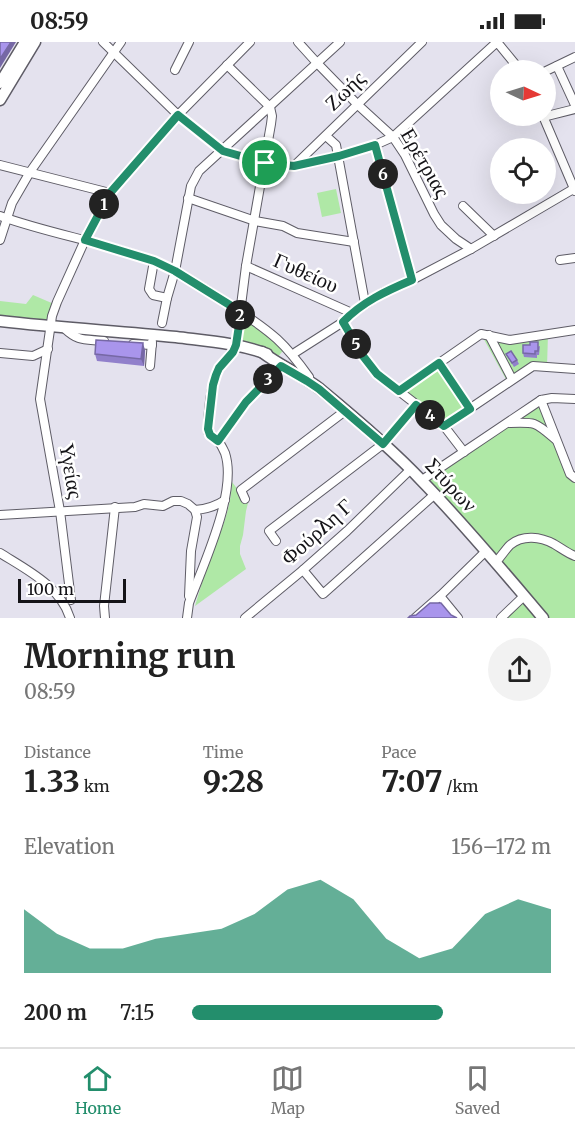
<!DOCTYPE html>
<meta charset="utf-8">
<style>
:root{--surface:#fff;--page:#f2f2f2;--text:#222;--muted:#767676;--line:#e0e0e0;--accent:#238e6c}
body{margin:0;font-family:Merriweather,serif;background:var(--page);color:var(--text);height:100vh;display:flex;flex-direction:column;font-size:22px;white-space:nowrap}
*{box-sizing:border-box;margin:0}
p{font-size:20px;color:var(--muted)}
.icon{flex:none;width:33px;height:33px;fill:none;stroke:currentColor;stroke-width:2;stroke-linecap:round;stroke-linejoin:round}
.map{position:relative;height:576px;overflow:hidden}
.panel{display:flex;flex-direction:column;background:var(--surface);flex:1}
.panel>*{flex:none}
.needle{width:39px;rotate:94deg}
.controls{position:absolute;left:490px;top:18px;display:grid;gap:12px}
.controls a{display:grid;place-items:center;width:66px;height:66px;border-radius:50%;background:var(--surface);box-shadow:0 6px 24px #0002;font-size:30px}
.scale{position:absolute;left:18px;bottom:15px;width:108px;box-sizing:border-box;padding-left:6px;border:3px solid #141317;border-top:0;font-size:16px;line-height:21px;white-space:nowrap;color:#141317;-webkit-text-stroke:4px #fff;paint-order:stroke}
.pin{position:absolute;display:grid;place-items:center;width:51px;height:51px;color:#fff;margin:-26px;border:3px solid #fff;border-radius:50%;box-shadow:0 2px 6px #0007}
.km{position:absolute;width:30px;height:30px;margin:-15px;border-radius:50%;background:#222;color:#fff;font-size:16px;line-height:30px;text-align:center}
.round{display:grid;place-items:center;flex:none;width:63px;height:63px;border-radius:32px;background:var(--page)}
.overview{display:flex;align-items:center;justify-content:space-between;height:102px;padding:0 24px}
h1{font-size:33px;font-weight:700;line-height:45px}
.figures{display:grid;grid-template-columns:repeat(3,1fr);gap:9px;height:102px;padding:6px 24px}
.figures div{display:grid;align-content:center}
.figures b{font-size:30px;font-weight:700}
.figures small{font-size:16px;font-weight:400}
.figures p{font-size:16px}
.chart{height:168px;padding:12px 24px}
.chart p{display:flex;justify-content:space-between}
.chart svg{width:100%;height:108px;margin-top:6px;fill:var(--accent);opacity:.7}
ul{padding:0 24px;list-style:none;font-size:20px}
li{display:grid;grid-template-columns:96px 72px 1fr;align-items:center;height:45px}
li i{height:15px;border-radius:8px;background:var(--accent)}
.status{display:flex;justify-content:space-between;align-items:center;height:42px;padding:0 30px;background:var(--surface);direction:ltr}
.status svg{height:16px;fill:currentColor}
.menu{display:flex;justify-content:space-around;align-items:center;height:84px;border-top:2px solid var(--line);background:var(--surface);font-size:16px;color:var(--muted)}
.menu a{display:grid;justify-items:center;gap:3px}
.menu .on{color:var(--accent)}
.map>svg:first-child{display:block}
.green{fill:#afe8a6}
.lines{fill:none;stroke-linecap:round;stroke-linejoin:round}
.minor-casing{stroke:#5e5c66;stroke-width:10}
.major-casing{stroke:#5e5c66;stroke-width:13}
.minor{stroke:#fff;stroke-width:8}
.major{stroke:#fff;stroke-width:10}
.wall{fill:#9180cb}
.shaded-wall{fill:#7668a5}
.building{fill:#a995ec;stroke:#7668a5;stroke-width:1.5}
.route-casing{stroke:#fff;stroke-width:12}
.route{stroke:#238e6c;stroke-width:8}
.labels{text-anchor:middle;stroke-width:5;stroke-linejoin:round;paint-order:stroke}
.street-label{font-size:21px;fill:#141317;stroke:#fff}
</style>
<div class="status"><b>08:59</b><svg viewBox="0 0 49 12"><path d="M0 12V9h3v3zM5 12V6h3v6zM10 12V3h3v9zM15 12V0h3v12zM26 1h20v11H26zM47 4h2v5h-2z"/></svg></div>
<div class="map">
<svg width="575" height="576" viewBox="0 0 575 576">
<rect width="100%" height="100%" fill="#e4e2ee"/>
<!-- green -->
<g class="green">
<path d="M336 147 341 171 322 175 317 151Z"/>
<path d="M33 253 54 262 48 278 0 273V259L26 262Z"/>
<path d="M241 270 286 305 277 316 236 303Z"/>
<path d="M481 292 510 298 548 292 547 325 533 324 508 341Z"/>
<path d="M439 321 470 367 444 384 399 349Z"/>
<path d="M541 358 575 436V576H501L524 555 422 438Z"/>
<path d="M232 440 248 461 246 469 243 493 240 504V512L246 527 195 564C200 547 205 530 211 514 221 489 231 467 232 440Z"/>
</g>
<g class="lines">
<defs>
<g id="minor">
<path d="M103 0 178 73 223 109 265 121 294 124 338 114 375 103 393 95 497 0 520 28"/>
<path d="M298 0 317 21 358 63 393 95 405 113 434 172 441 183 456 197 471 207"/>
<path d="M557 24 575 63"/>
<path d="M175 28 189 0"/>
<path d="M546 29 575 15"/>
<path d="M543 74 575 149"/>
<path d="M543 75 575 67"/>
<path d="M326 94 336 103 365 261"/>
<path d="M375 103 412 238"/>
<path d="M0 123 110 151"/>
<path d="M295 123 422 0"/>
<path d="M188 156 255 179 283 184 297 191 354 200"/>
<path d="M463 164 494 194"/>
<path d="M0 174C50 192 103 200 153 219 172 226 188 237 205 247 229 263 255 277 277 297 289 308 299 321 309 335"/>
<path d="M0 198 12 161 30 130 121 0"/>
<path d="M560 218 575 216"/>
<path d="M154 219 149 247 153 253 167 256 175 229 191 144 199 129 340 0"/>
<path d="M246 224 352 271"/>
<path d="M343 280 363 314 377 332 444 384 464 410"/>
<path d="M162 281 167 256"/>
<path d="M64 286C79 300 84 297 104 299"/>
<path d="M489 293 512 337"/>
<path d="M133 302 152 303"/>
<path d="M296 310 343 280 352 271 384 250 412 238 471 207 575 146"/>
<path d="M0 311 33 314 48 307"/>
<path d="M439 321 470 367"/>
<path d="M150 324 152 300"/>
<path d="M399 349 481 292 510 298 575 288"/>
<path d="M541 358 570 432 575 436"/>
<path d="M510 381C536 380 535 380 555 397"/>
<path d="M444 384 533 324 575 327"/>
<path d="M218 399 246 360 281 324"/>
<path d="M422 438 541 358 552 356 575 357"/>
<path d="M245 457 241 448 345 369"/>
<path d="M195 468C206 467 215 465 225 458"/>
<path d="M0 473 135 465 144 462 163 464 173 459H181L188 462 195 468 197 475 191 509 189 554"/>
<path d="M276 499 269 489 383 402 416 363"/>
<path d="M0 511C27 528 60 544 70 576"/>
<path d="M495 521C500 516 505 508 510 503 523 492 541 495 554 502 561 506 567 511 575 514"/>
<path d="M303 528 323 552 435 452"/>
<path d="M440 554 458 576"/>
<path d="M71 558 60 469 40 357 52 274 57 260 85 198 110 151 178 73 250 0"/>
<path d="M105 576 104 564 115 465"/>
<path d="M187 576 189 561C203 523 238 450 225 411 223 407 221 402 218 399 215 395 211 394 208 390 208 373 210 342 219 327 224 318 232 312 236 303L246 224 271 82 272 74 270 65 227 23"/>
<path d="M245 576 303 528 347 489 411 427"/>
<path d="M415 576 440 554 485 510"/>
<path d="M501 576 524 554"/>
</g>
<g id="major">
<path d="M0 41 25 0"/>
<path d="M0 58 35 0"/>
<path d="M0 279C59 286 117 289 176 295 207 299 238 301 267 312"/>
<path d="M262 310C280 324 302 333 320 347 354 375 392 407 422 439 464 482 504 530 543 576"/>
</g>
</defs>
<!-- minor casing -->
<use href="#minor" class="minor-casing"/>
<!-- major casing -->
<use href="#major" class="major-casing"/>
<!-- minor -->
<use href="#minor" class="minor"/>
<!-- major -->
<use href="#major" class="major"/>
</g>
<!-- wall -->
<g class="wall">
<path d="M540 304 539 313H537V316L524 315 523 311Z"/>
<path d="M145 308 144 324 97 319 95 312Z"/>
<path d="M506 312 517 318 519 322 514 325Z"/>
</g>
<!-- shaded-wall -->
<g class="shaded-wall">
<path d="M11 0H16L0 26V17Z"/>
<path d="M143 301 145 308 144 324 141 317Z"/>
</g>
<!-- building -->
<g class="building">
<path d="M0 0H11L0 17Z"/>
<path d="M96 298 143 301 141 317 95 312Z"/>
<path d="M530 300H538V309H535V312L523 311V303H530Z"/>
<path d="M511 309 517 318 512 321 506 312Z"/>
<path d="M430 561H441L451 573 457 576H408L410 574 416 573Z"/>
</g>
<g class="lines">
<defs>
<path id="route" d="M178 73 223 109 265 121 294 124 339 114 375 103 412 238C386 249 362 260 343 280L363 314 377 332 399 349 439 321 470 367 444 384 416 363 383 402 319 347 307 339 281 324 246 360 218 399 210 393 208 387 213 343 216 333 219 326 233 310 236 303 241 270 175 229 154 219 85 198 110 151Z"/>
</defs>
<!-- route casing -->
<use href="#route" class="route-casing"/>
<!-- route -->
<use href="#route" class="route"/>
</g>
<g class="labels">
<!-- street labels -->
<g class="street-label">
<text transform="translate(345 49) rotate(-44)" y="7">Ζωής</text>
<text transform="translate(425 121) rotate(60)" y="7">Ερέτριας</text>
<text transform="translate(306 231) rotate(24)" y="7">Γυθείου</text>
<text transform="translate(71 429) rotate(80)" y="7">Υγείας</text>
<text transform="translate(451 443) rotate(47)" y="7">Στύρων</text>
<text transform="translate(317 490) rotate(-42)" y="7">Φούρλη Γ</text>
</g>
</g>
</svg>
<div class="controls">
<a><svg class="needle" viewBox="-14 -14 28 28"><path d="M0-13l5 13h-10z" fill="#e53935"/><path d="M0 13l5-13h-10z" fill="#767676"/></svg></a>
<a><svg class="icon" aria-label="locate" viewBox="0 0 24 24"><circle cx="12" cy="12" r="6"/><path d="M12 2v4M12 18v4M2 12h4M18 12h4"/></svg></a>
</div>
<div class="scale">100 m</div>
<div class="pin" style="left:265px;top:121px;background:#1e9e55"><svg class="icon" aria-label="arrive" viewBox="0 0 24 24"><path d="M6 21V4h12l-3 4 3 4H6"/></svg></div>
<b class="km" style="left:104px;top:162px">1</b>
<b class="km" style="left:240px;top:273px">2</b>
<b class="km" style="left:268px;top:337px">3</b>
<b class="km" style="left:430px;top:373px">4</b>
<b class="km" style="left:356px;top:302px">5</b>
<b class="km" style="left:383px;top:132px">6</b>
</div>
<section class="panel">
<div class="overview"><div><h1>Morning run</h1><p>08:59</p></div><a class="round"><svg class="icon" aria-label="share" viewBox="0 0 24 24"><path d="M12 15V3M7 8l5-5 5 5M5 13v7h14v-7"/></svg></a></div>
<div class="figures">
<div><p>Distance</p><b>1.33<small> km</small></b></div>
<div><p>Time</p><b>9:28</b></div>
<div><p>Pace</p><b>7:07<small> /km</small></b></div>
</div>
<div class="chart"><p><span>Elevation</span>156–172 m</p>
<svg viewBox="0 0 160 44" preserveAspectRatio="none"><path d="M0 44V18L10 28L20 34L30 34L40 30L50 28L60 26L70 20L80 10L90 6L100 14L110 30L120 38L130 34L140 20L150 14L160 18V44z"/></svg>
</div>
<ul>
<li><b>200 m</b>7:15<i style="width:70%"></i></li>
</ul>
</section>
<nav class="menu">
<a class="on"><svg class="icon" aria-label="home" viewBox="0 0 24 24"><path d="M3 11l9-7 9 7M6 9v11h12V9"/></svg>Home</a>
<a><svg class="icon" aria-label="map" viewBox="0 0 24 24"><path d="M3 6l6-2 6 2 6-2v14l-6 2-6-2-6 2zM9 4v14M15 6v14"/></svg>Map</a>
<a><svg class="icon" aria-label="saved" viewBox="0 0 24 24"><path d="M7 4h10v16l-5-4-5 4z"/></svg>Saved</a>
</nav>
